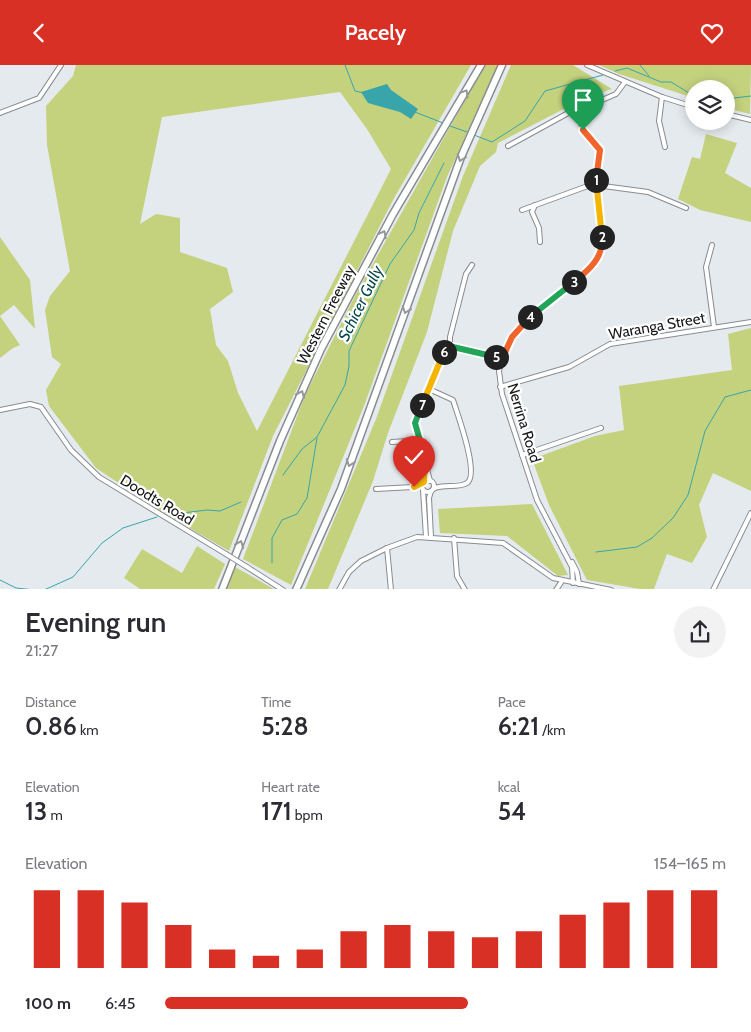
<!DOCTYPE html>
<meta charset="utf-8">
<style>
:root{--surface:#fff;--page:#f2f2f3;--text:#2b2b33;--muted:#7c7c81;--accent:#d93025}
body{margin:0;font-family:Cabin,sans-serif;background:var(--page);color:var(--text);height:100vh;display:flex;flex-direction:column;font-size:19px;white-space:nowrap}
*{box-sizing:border-box;margin:0}
p{font-size:16px;color:var(--muted)}
.icon{flex:none;width:28px;height:28px;fill:none;stroke:currentColor;stroke-width:2;stroke-linecap:round;stroke-linejoin:round}
.map{position:relative;height:524px;overflow:hidden}
.side{display:flex;flex-direction:column;background:var(--surface);flex:1}
.side>*{flex:none}
.buttons{position:absolute;left:685px;top:15px;display:grid;gap:10px}
.buttons a{display:grid;place-items:center;width:50px;height:50px;border-radius:50%;background:var(--surface);box-shadow:0 2px 12px #0003;font-size:25px}
.pin{position:absolute;display:grid;place-items:center;width:42px;height:42px;color:#fff;margin:-51px -21px;border-radius:50% 50% 50% 0;rotate:-45deg;box-shadow:0 0 5px #0007}
.pin .icon{rotate:45deg}
.km{position:absolute;width:25px;height:25px;margin:-12px;border-radius:50%;background:#222;color:#fff;font-size:14px;line-height:25px;text-align:center}
.round{display:grid;place-items:center;flex:none;width:52px;height:52px;border-radius:26px;background:var(--page)}
.overview{display:flex;align-items:center;justify-content:space-between;height:85px;padding:0 25px}
h1{font-size:28px;font-weight:600;line-height:38px}
.metrics{display:grid;grid-template-columns:repeat(3,1fr);gap:8px;height:85px;padding:5px 25px}
.metrics div{display:grid;align-content:center}
.metrics b{font-size:25px;font-weight:600}
.metrics small{font-size:14px;font-weight:400}
.metrics p{font-size:14px}
.chart{height:140px;padding:10px 25px}
.chart p{display:flex;justify-content:space-between}
.chart svg{width:100%;height:90px;margin-top:5px;stroke:var(--accent);stroke-width:6}
ul{padding:0 25px;list-style:none;font-size:16px}
li{display:grid;grid-template-columns:80px 60px 1fr;align-items:center;height:38px}
li i{height:12px;border-radius:6px;background:var(--accent)}
header{display:flex;justify-content:space-between;align-items:center;height:65px;padding:0 25px;background:var(--accent);color:#fff;font-size:22px;font-weight:600}
.map>svg:first-child{display:block}
.green{fill:#c4d17d;fill-rule:evenodd}
.water{fill:#38a5ab}
.lines{fill:none;stroke-linecap:round;stroke-linejoin:round}
.stream{stroke:#38a5ab;stroke-width:1}
.minor-casing{stroke:#878c91;stroke-width:6}
.motorway-casing{stroke:#878c91;stroke-width:9}
.minor{stroke:#fff;stroke-width:4}
.motorway{stroke:#fff;stroke-width:6}
.minor-bridge-casing{stroke:#878c91;stroke-width:6;stroke-linecap:butt}
.minor-bridge{stroke:#fff;stroke-width:4}
.oneway{stroke:#969798}
.split-1-casing{stroke:#fff;stroke-width:10}
.split-2-casing{stroke:#fff;stroke-width:10}
.split-3-casing{stroke:#fff;stroke-width:10}
.split-4-casing{stroke:#fff;stroke-width:10}
.split-5-casing{stroke:#fff;stroke-width:10}
.split-6-casing{stroke:#fff;stroke-width:10}
.split-7-casing{stroke:#fff;stroke-width:10}
.split-8-casing{stroke:#fff;stroke-width:10}
.split-9-casing{stroke:#fff;stroke-width:10}
.split-1{stroke:#f0652b;stroke-width:6}
.split-2{stroke:#f5b400;stroke-width:6}
.split-3{stroke:#f0652b;stroke-width:6}
.split-4{stroke:#22a559;stroke-width:6}
.split-5{stroke:#f0652b;stroke-width:6}
.split-6{stroke:#22a559;stroke-width:6}
.split-7{stroke:#f5b400;stroke-width:6}
.split-8{stroke:#22a559;stroke-width:6}
.split-9{stroke:#f5b400;stroke-width:6}
.labels{text-anchor:middle;stroke-width:4.5;stroke-linejoin:round;paint-order:stroke}
.street-label{font-size:15px;fill:#161719;stroke:#fff}
.water-label{font-size:16px;font-style:italic;fill:#03474a;stroke:#fff}
</style>
<header><svg class="icon" aria-label="back" viewBox="0 0 24 24"><path d="M15 5l-7 7 7 7"/></svg>Pacely<svg class="icon" aria-label="heart" viewBox="0 0 24 24"><path d="M12 20l-8-8c-3-5 5-10 8-4 3-6 11-1 8 4z"/></svg></header>
<div class="map">
<svg width="751" height="525" viewBox="0 0 751 525">
<rect width="100%" height="100%" fill="#e5eaef"/>
<!-- green -->
<g class="green">
<path d="M76 0H471L393 135 273 371 229 486 162 447 96 403 49 341 46 325 61 299 52 292 45 245 50 231 70 206 47 80 46 41 73 11ZM340 27 367 64 391 104 257 366 238 328 228 296 216 280 210 244 233 227 227 203 180 187V153L156 149 140 159 162 52Z"/>
<path d="M485 0H498L447 112 364 341 291 520 243 494 305 330 358 225Z"/>
<path d="M511 0H573L612 24 585 33 498 78 496 87 480 101 453 166 427 267 388 368 373 416 328 524H305L376 354 463 111Z"/>
<path d="M599 0H751L750 49 726 43V24H694V33L619 9Z"/>
<path d="M706 69 737 78 725 108 751 123V157L700 145 678 134 692 92 700 94Z"/>
<path d="M0 172 30 215 35 264 14 240 0 251 20 280 13 283 0 293Z"/>
<path d="M751 263V426L713 408 699 440 707 472 692 498 667 489 654 524H640L587 515 549 440 532 394 595 371 624 365 619 321 732 305 728 269Z"/>
<path d="M532 439 568 510 558 511 507 471 440 468 438 444Z"/>
<path d="M197 481 225 499 214 524H140L124 513 142 484 182 508Z"/>
<path d="M235 502 274 524H226Z"/>
</g>
<!-- water -->
<path class="water" d="M387 19 391 25 418 44 411 54 400 47 368 38 361 27Z"/>
<g class="lines">
<!-- stream -->
<g class="stream">
<path d="M345 0 355 26 364 28"/>
<path d="M640 0 649 11"/>
<path d="M615 6 627 3 661 17H671L694 31"/>
<path d="M726 34 751 31"/>
<path d="M415 47 443 58"/>
<path d="M450 61 467 67"/>
<path d="M474 70 492 77 525 56 545 26 603 10"/>
<path d="M283 410 302 384 317 372 345 320 349 301V286L390 199 414 165 419 148 444 98"/>
<path d="M166 450 207 445 220 446 241 437"/>
<path d="M596 487 637 482 652 473 673 453 688 430 705 366 725 332 751 325"/>
<path d="M272 498V473L282 455 297 449 307 433 317 373"/>
<path d="M0 515 16 523 35 525"/>
<path d="M44 525 73 512 102 478 123 463 157 452"/>
</g>
<defs>
<g id="minor">
<path d="M587 0 662 32 694 42"/>
<path d="M662 32 659 56 665 82"/>
<path d="M0 48 39 33 61 0"/>
<path d="M726 49 751 55"/>
<path d="M508 81 581 41H588L616 29 625 17"/>
<path d="M596 120 648 127 686 143"/>
<path d="M535 140 532 147 539 163 540 177"/>
<path d="M522 145 596 118"/>
<path d="M712 180 706 202 714 262"/>
<path d="M450 281V272L466 209 472 200"/>
<path d="M500 322 569 302 610 279 751 257"/>
<path d="M429 324 453 335C457 348 480 409 467 418 457 424 444 418 433 424"/>
<path d="M0 345 30 339 41 342 71 385 99 412 226 489"/>
<path d="M392 377 407 376 419 372"/>
<path d="M522 390 601 363"/>
<circle cx="428" cy="421" r="6"/>
<path d="M430 416 415 357 444 286 451 281 502 294"/>
<path d="M376 424 413 422 423 417"/>
<path d="M423 425 426 472"/>
<path d="M431 472 429 433 431 426"/>
<path d="M454 473 457 511 465 525"/>
<path d="M387 483 391 525"/>
<path d="M572 497 577 507 579 519"/>
<path d="M247 502 283 525"/>
<path d="M573 518 572 502 537 435 502 329 499 306 505 285 518 265 533 249 586 207 602 185 596 124 600 86 597 79 583 65 581 58 583 49 588 41"/>
<path d="M339 525 349 507 361 496 387 483 417 472 503 478 553 513 611 525"/>
<path d="M556 525 562 516"/>
<path d="M713 525 751 448"/>
</g>
<g id="motorway">
<path d="M222 525 280 376 321 284 393 149 481 0"/>
<path d="M296 525 341 424 461 92 502 0"/>
</g>
</defs>
<!-- minor casing -->
<use href="#minor" class="minor-casing"/>
<!-- motorway casing -->
<use href="#motorway" class="motorway-casing"/>
<!-- minor -->
<use href="#minor" class="minor"/>
<!-- motorway -->
<use href="#motorway" class="motorway"/>
<defs>
<path id="minor-bridge" d="M226 489 247 502"/>
</defs>
<!-- minor-bridge casing -->
<use href="#minor-bridge" class="minor-bridge-casing"/>
<!-- minor-bridge -->
<use href="#minor-bridge" class="minor-bridge"/>
</g>
<!-- one-way arrows -->
<defs><path id="oneway-chevron" d="M-2-3.5L2.5 0L-2 3.5" fill="none" stroke-width="1.6" stroke-linecap="round" stroke-linejoin="round" transform="scale(1.25)"/></defs>
<g class="oneway">
<use href="#oneway-chevron" transform="translate(465 28) rotate(-59)"/>
<use href="#oneway-chevron" transform="translate(461 93) rotate(111)"/>
<use href="#oneway-chevron" transform="translate(383 169) rotate(-62)"/>
<use href="#oneway-chevron" transform="translate(406 245) rotate(110)"/>
<use href="#oneway-chevron" transform="translate(301 329) rotate(-66)"/>
<use href="#oneway-chevron" transform="translate(350 398) rotate(110)"/>
<use href="#oneway-chevron" transform="translate(240 479) rotate(-68)"/>
</g>
<g class="lines">
<defs>
<path id="split-1" d="M583 65 600 85 596 115"/>
<path id="split-2" d="M596 115 602 172"/>
<path id="split-3" d="M574 217C589 205 604 192 602 172"/>
<path id="split-4" d="M530 252 574 217"/>
<path id="split-5" d="M496 292 502 294 512 272 530 252"/>
<path id="split-6" d="M444 287 447 282H453L496 292"/>
<path id="split-7" d="M422 340 444 287"/>
<path id="split-8" d="M422 340 415 358 425 393"/>
<path id="split-9" d="M414 422 424 417 425 393"/>
</defs>
<!-- split-1 casing -->
<use href="#split-1" class="split-1-casing"/>
<!-- split-2 casing -->
<use href="#split-2" class="split-2-casing"/>
<!-- split-3 casing -->
<use href="#split-3" class="split-3-casing"/>
<!-- split-4 casing -->
<use href="#split-4" class="split-4-casing"/>
<!-- split-5 casing -->
<use href="#split-5" class="split-5-casing"/>
<!-- split-6 casing -->
<use href="#split-6" class="split-6-casing"/>
<!-- split-7 casing -->
<use href="#split-7" class="split-7-casing"/>
<!-- split-8 casing -->
<use href="#split-8" class="split-8-casing"/>
<!-- split-9 casing -->
<use href="#split-9" class="split-9-casing"/>
<!-- split-1 -->
<use href="#split-1" class="split-1"/>
<!-- split-2 -->
<use href="#split-2" class="split-2"/>
<!-- split-3 -->
<use href="#split-3" class="split-3"/>
<!-- split-4 -->
<use href="#split-4" class="split-4"/>
<!-- split-5 -->
<use href="#split-5" class="split-5"/>
<!-- split-6 -->
<use href="#split-6" class="split-6"/>
<!-- split-7 -->
<use href="#split-7" class="split-7"/>
<!-- split-8 -->
<use href="#split-8" class="split-8"/>
<!-- split-9 -->
<use href="#split-9" class="split-9"/>
</g>
<g class="labels">
<!-- street labels -->
<g class="street-label">
<text transform="translate(326 250) rotate(-63)" y="5">Western Freeway</text>
<text transform="translate(657 261) rotate(-10)" y="5">Waranga Street</text>
<text transform="translate(524 358) rotate(73)" y="5">Nerrina Road</text>
<text transform="translate(157 435) rotate(31)" y="5">Doodts Road</text>
</g>
<!-- water labels -->
<g class="water-label">
<text transform="translate(360 238) rotate(-64)" y="6">Schicer Gully</text>
</g>
</g>
</svg>
<div class="buttons">
<a><svg class="icon" aria-label="layers" viewBox="0 0 24 24"><path d="M12 4l9 5-9 5-9-5zM3 14l9 5 9-5"/></svg></a>
</div>
<div class="pin" style="left:583px;top:65px;background:#1e9e55"><svg class="icon" aria-label="arrive" viewBox="0 0 24 24"><path d="M6 21V4h12l-3 4 3 4H6"/></svg></div>
<div class="pin" style="left:414px;top:422px;background:#d93025"><svg class="icon" aria-label="check" viewBox="0 0 24 24"><path d="M5 12l5 5 9-10"/></svg></div>
<b class="km" style="left:596px;top:115px">1</b>
<b class="km" style="left:602px;top:172px">2</b>
<b class="km" style="left:574px;top:217px">3</b>
<b class="km" style="left:530px;top:252px">4</b>
<b class="km" style="left:496px;top:292px">5</b>
<b class="km" style="left:444px;top:287px">6</b>
<b class="km" style="left:422px;top:340px">7</b>
</div>
<section class="side">
<div class="overview"><div><h1>Evening run</h1><p>21:27</p></div><a class="round"><svg class="icon" aria-label="share" viewBox="0 0 24 24"><path d="M12 15V3M7 8l5-5 5 5M5 13v7h14v-7"/></svg></a></div>
<div class="metrics">
<div><p>Distance</p><b>0.86<small> km</small></b></div>
<div><p>Time</p><b>5:28</b></div>
<div><p>Pace</p><b>6:21<small> /km</small></b></div>
</div>
<div class="metrics">
<div><p>Elevation</p><b>13<small> m</small></b></div>
<div><p>Heart rate</p><b>171<small> bpm</small></b></div>
<div><p>kcal</p><b>54</b></div>
</div>
<div class="chart"><p><span>Elevation</span>154–165 m</p>
<svg viewBox="0 0 160 44" preserveAspectRatio="none"><path d="M5 44V6M15 44V6M25 44V12M35 44V23M45 44V35M55 44V38M65 44V35M75 44V26M85 44V23M95 44V26M105 44V29M115 44V26M125 44V18M135 44V12M145 44V6M155 44V6"/></svg>
</div>
<ul>
<li><b>100 m</b>6:45<i style="width:54%"></i></li>
</ul>
</section>
